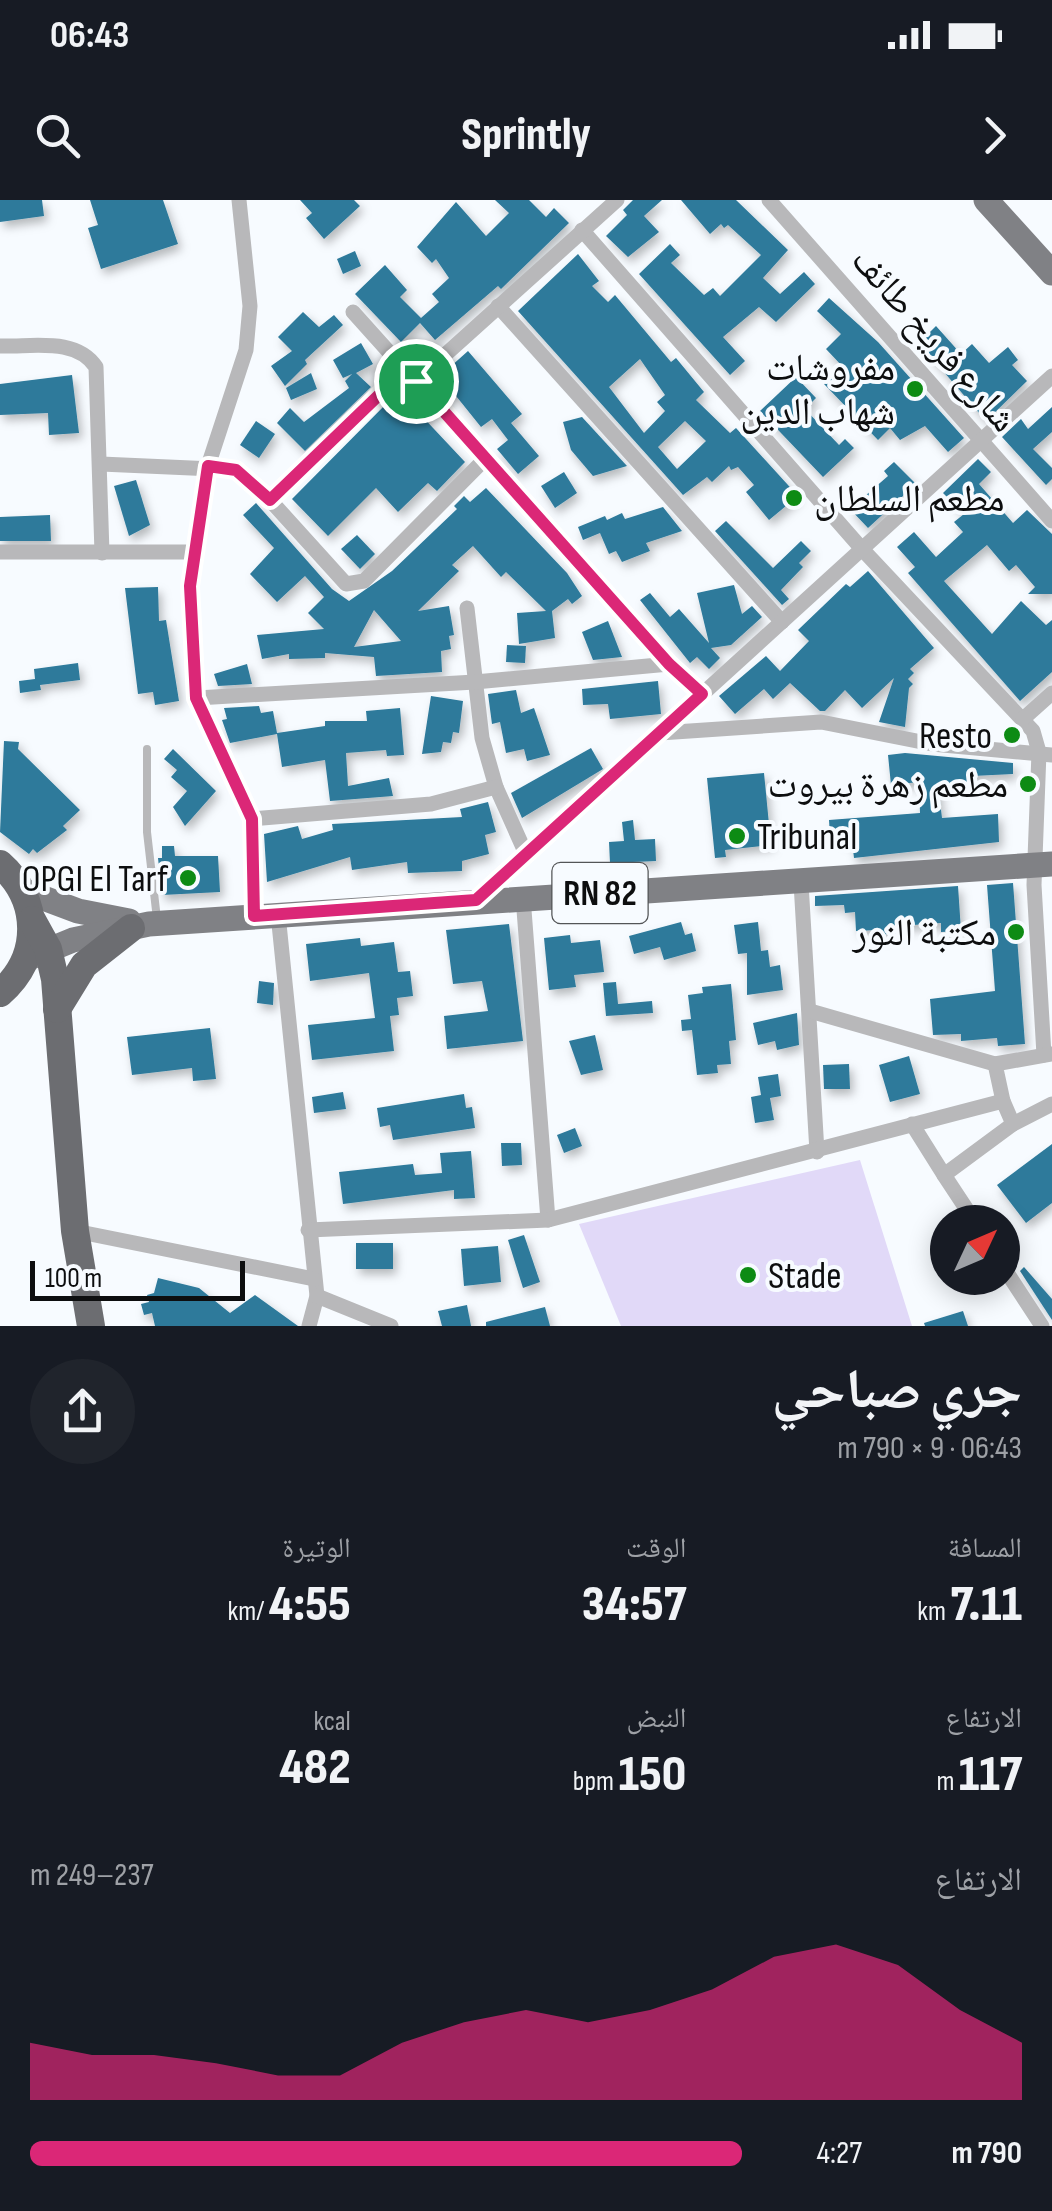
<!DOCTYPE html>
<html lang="ar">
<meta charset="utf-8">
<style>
:root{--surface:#171b24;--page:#20242c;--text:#f1f3f6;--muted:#9ea1a6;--accent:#db2777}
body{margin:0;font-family:"Sofia Sans Condensed","Noto Naskh Arabic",sans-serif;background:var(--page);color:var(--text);direction:rtl;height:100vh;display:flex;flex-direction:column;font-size:38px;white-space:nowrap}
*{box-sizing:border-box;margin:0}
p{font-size:32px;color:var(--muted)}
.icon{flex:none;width:55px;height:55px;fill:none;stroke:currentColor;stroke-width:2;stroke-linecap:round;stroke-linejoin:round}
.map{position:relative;height:1126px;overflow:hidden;direction:ltr}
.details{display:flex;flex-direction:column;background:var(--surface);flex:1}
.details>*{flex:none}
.needle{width:65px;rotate:46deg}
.controls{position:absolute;left:930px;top:1005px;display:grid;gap:20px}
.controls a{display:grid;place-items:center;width:90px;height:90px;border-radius:50%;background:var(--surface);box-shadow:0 5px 25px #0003;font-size:50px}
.scale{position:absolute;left:30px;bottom:25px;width:215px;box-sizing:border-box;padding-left:10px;border:5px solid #0d0e0f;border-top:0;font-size:28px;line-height:35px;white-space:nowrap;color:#0d0e0f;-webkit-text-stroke:8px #f7fbff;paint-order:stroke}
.pin{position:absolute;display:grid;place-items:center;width:85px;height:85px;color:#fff;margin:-42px;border:5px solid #fff;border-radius:50%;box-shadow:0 2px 10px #0007}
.round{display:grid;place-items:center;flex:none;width:105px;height:105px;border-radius:52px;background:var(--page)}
.head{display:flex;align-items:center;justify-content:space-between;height:170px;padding:0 30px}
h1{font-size:55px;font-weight:800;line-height:75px}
.stats{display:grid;grid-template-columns:repeat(3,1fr);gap:15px;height:170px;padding:10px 30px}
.stats div{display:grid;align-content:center}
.stats b{font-size:50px;font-weight:800}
.stats small{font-size:28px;font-weight:400}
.stats p{font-size:28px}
.chart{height:280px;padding:20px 30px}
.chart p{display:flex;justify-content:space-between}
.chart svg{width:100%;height:180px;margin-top:10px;fill:var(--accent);opacity:.7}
ul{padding:0 30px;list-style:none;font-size:32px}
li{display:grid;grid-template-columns:160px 120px 1fr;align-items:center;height:75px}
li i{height:25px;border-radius:12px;background:var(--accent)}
.status{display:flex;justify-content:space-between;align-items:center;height:70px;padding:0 50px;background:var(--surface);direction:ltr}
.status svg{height:28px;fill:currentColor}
header{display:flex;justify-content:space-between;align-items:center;height:130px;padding:0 30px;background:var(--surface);font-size:45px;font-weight:800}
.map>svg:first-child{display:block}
.green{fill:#e1d9f8}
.building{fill:#2d7a9b;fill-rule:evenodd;filter:url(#shadow)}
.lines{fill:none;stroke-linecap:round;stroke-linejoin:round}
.lane{stroke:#b8b8ba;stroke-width:8}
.street{stroke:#b8b8ba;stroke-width:15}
.primary{stroke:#808185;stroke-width:25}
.highway{stroke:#6c6d71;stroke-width:28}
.route-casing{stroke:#fff;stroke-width:20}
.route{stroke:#db2777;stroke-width:12}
.poi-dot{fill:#0d8b14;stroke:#f7fbff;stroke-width:4}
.labels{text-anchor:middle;stroke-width:8;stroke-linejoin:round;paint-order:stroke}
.shield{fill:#f7fbff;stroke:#535557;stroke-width:2.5}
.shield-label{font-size:35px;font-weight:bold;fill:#0d0e0f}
.street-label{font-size:38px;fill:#0d0e0f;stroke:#f7fbff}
.poi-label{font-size:38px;fill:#0d0e0f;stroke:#f7fbff;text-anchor:end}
</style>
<div class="status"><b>06:43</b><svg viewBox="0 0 49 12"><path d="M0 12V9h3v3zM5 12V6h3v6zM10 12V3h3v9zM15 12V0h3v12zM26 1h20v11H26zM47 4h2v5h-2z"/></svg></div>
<header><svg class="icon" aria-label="forward" viewBox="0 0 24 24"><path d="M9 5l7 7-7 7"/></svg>Sprintly<svg class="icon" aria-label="search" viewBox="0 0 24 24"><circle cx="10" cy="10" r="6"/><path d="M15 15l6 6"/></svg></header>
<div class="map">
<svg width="1052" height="1126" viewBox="0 0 1052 1126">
<defs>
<filter id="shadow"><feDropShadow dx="3.5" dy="5.5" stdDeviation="5" flood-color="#0004"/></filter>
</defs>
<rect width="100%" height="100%" fill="#f7fbff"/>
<!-- green -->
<path class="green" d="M860 960 912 1126H621L579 1024Z"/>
<!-- building -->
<g class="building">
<path d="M0 0H42L44 16 0 22Z"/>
<path d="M90 0H163L178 44 101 69 88 28 98 25Z"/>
<path d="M300 0H354L360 6 324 39 306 18 312 13Z"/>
<path d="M495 0H529L546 17 554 8 569 23 501 89 498 86 435 140 420 123 401 142 355 94 385 65 407 90 400 97 421 118 439 102 432 94 449 78 436 59 432 63 417 47 456 2 486 36 509 13Z"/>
<path d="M633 0H662L644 16 659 32 628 57 606 36 627 15 623 10Z"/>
<path d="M681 0H736L788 50 763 78 780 94 804 72 815 84 776 122 759 107 723 137 745 161 730 175 639 74 670 44 680 55 671 63 704 95 713 88 720 96 761 55 728 25 724 28 721 24 710 34Z"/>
<path d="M355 51 361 66 343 74 337 59Z"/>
<path d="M578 54 599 81 592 86 608 102 615 95 671 162 676 158 704 192 696 200 730 233 736 228 798 296 769 320 746 292 754 285 738 267 731 270 729 266 712 282 707 277 683 295 518 111ZM640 159 665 195 657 202 665 211 644 233 609 187ZM685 221 706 241 677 269 658 247Z"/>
<path d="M829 98 878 142 964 238 948 252 925 226 900 240 890 228 878 240 824 184 843 167 826 149 841 134 817 111Z"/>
<path d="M303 112 319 127 334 115 343 125 305 160 307 164 285 186 271 166 292 151 278 137Z"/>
<path d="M936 126 961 154 972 144 989 163 1008 147 1018 160 1012 165 1027 181 986 221 919 143Z"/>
<path d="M361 143 373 164 356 173 371 187 305 251 277 223 290 208 304 222 349 188 345 181 352 174 343 178 333 160Z"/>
<path d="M468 151 522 214 511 223 539 256 518 274 497 249 508 240 492 219 481 227 440 176Z"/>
<path d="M311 173 317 189 291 200 286 188Z"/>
<path d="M72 175 79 233 49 235 48 213 0 215V184Z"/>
<path d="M796 177 816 198 805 209 839 245 845 239 854 248 823 277 760 211Z"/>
<path d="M403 196 465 262 437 291 428 283 398 312 376 288 328 336 292 299 387 203 392 207Z"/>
<path d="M1052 207V232L1033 249 1052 268V279L1046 285 1002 237 1021 219 1028 229Z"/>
<path d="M582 217 627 266 593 276 571 250 563 222Z"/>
<path d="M256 221 275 234 259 258 240 245Z"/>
<path d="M978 259 991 272 979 284 1013 323 1027 310 1052 334V394H1028L1035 387 1016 365 1009 371 987 345 944 381 992 434 1021 401 1046 425 1052 420V472L1020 501 908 373 915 367 897 347 914 332 936 357 963 332 954 322 964 314 943 293Z"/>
<path d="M894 262 916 284 868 328 850 309 888 276 884 271Z"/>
<path d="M564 272 577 293 555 308 541 286Z"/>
<path d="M136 280 150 325 129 336 114 286Z"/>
<path d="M486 288 567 373 582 396 572 404 568 399 552 411 555 438 519 444 517 413 546 411 506 372 501 377 473 346 452 365 459 371 418 411 449 406 454 435 449 436 451 449 441 451 442 472 376 476 374 457 325 453V458L289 459V454L262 459 257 435 324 429 308 413 324 397 305 376 277 402 250 374 274 348 243 315 256 303 332 389 349 401 392 371 457 309 454 306 464 296 470 302ZM374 410 401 441 354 447Z"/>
<path d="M663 307 682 331 646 343 650 351 622 362 616 351 609 354 600 333 583 340 578 327 605 316 607 320 622 313 625 319Z"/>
<path d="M50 315 51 341H0V317Z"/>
<path d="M726 321 773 368 801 341 811 351 799 363 803 367 781 390 789 399 782 405 715 331Z"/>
<path d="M357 335 375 354 360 369 341 349Z"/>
<path d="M868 371 934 448 910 469 914 473 908 479 913 484 909 488 905 527 879 522 894 478 862 508 845 490 825 511H820L790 483 773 499 764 489 735 514 719 496 766 456 780 471 809 441 798 430 846 384 850 387Z"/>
<path d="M734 385 742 414 752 406 762 417 731 445 711 448 720 458 709 469 697 457 690 463 640 400 650 393 670 417 679 409 709 443 697 393Z"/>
<path d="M158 387 159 421 166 420 179 501 155 505 153 492 138 494 125 388Z"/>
<path d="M608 421 622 457 593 460 582 432Z"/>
<path d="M507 445 526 446 525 463 506 462Z"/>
<path d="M78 463 80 480 40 485 41 490 20 493 19 481 35 479 34 469Z"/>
<path d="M247 464 252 484 218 486 214 474Z"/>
<path d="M658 481 661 514 610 519 608 504 583 505 582 489Z"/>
<path d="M516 490 521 513 534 508 550 555 527 561 524 549 506 553 500 522 492 524 488 494Z"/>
<path d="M431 496 463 501 459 533 453 532 451 543 443 542 441 552 422 554Z"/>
<path d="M259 506 261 513 273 511 277 533 325 526V521H367L366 511 400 508 404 555 387 556 386 550 346 553 348 586 389 578 393 596 330 601 325 560 282 567 277 534 230 543 222 520 227 519 224 508Z"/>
<path d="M4 541 19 542 18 549 80 610 63 626 67 630 37 653 33 649 29 654 0 632Z"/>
<path d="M591 548 603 569 522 618 511 593Z"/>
<path d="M173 549 216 591 185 626 173 607 187 591 171 577 177 570 164 559Z"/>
<path d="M905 553 1013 563V574L972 576V584L938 586 942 618 998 614 999 642 854 658 852 641H843L842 635 830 636 829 620 920 613 919 582 891 585 888 555Z"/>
<path d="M764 573 771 645 725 650 726 657 715 658 707 578Z"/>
<path d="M488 602 496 632 485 635 489 654 462 661V671L408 673 407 662 352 670 350 657 267 682 264 634 298 626 302 639 333 630 332 624 462 617 460 609Z"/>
<path d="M633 620 635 640 655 639 656 661 610 663 609 642 624 641 622 622Z"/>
<path d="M162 646H174L175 656H218L220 692 162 695 158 658H162Z"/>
<path d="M1013 683 1025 844 998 846 997 838 961 841V834L933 835 930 799 995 791 987 685Z"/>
<path d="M958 686 961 731 941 732V723L899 726 900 733 876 735 875 730 856 731 855 712 845 713 844 705 815 706V696Z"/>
<path d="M681 722 685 735 692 733 696 751 664 760 660 747 634 754 629 736Z"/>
<path d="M758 722 761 751 768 750 770 767 780 765 783 790 747 795V753L738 754 734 725Z"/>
<path d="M509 724 523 841 447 849 444 816 488 811 482 781 453 784 446 730Z"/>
<path d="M570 735 571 743 600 740 604 772 574 775 576 787 549 790 544 738Z"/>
<path d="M360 738 361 746 394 742 398 772 410 771 413 796 397 798 399 815 390 816 394 851 312 860 308 825 375 818 369 773 310 781 306 744Z"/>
<path d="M259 781 274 783 273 805 257 803Z"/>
<path d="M616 782 618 804 652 801 653 813 606 816 603 783Z"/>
<path d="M731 784 736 840 729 841 731 864 717 865 718 873 697 875 692 830 682 831 681 820 691 819 688 795 703 793 702 787Z"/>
<path d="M797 813 799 845 777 850 775 841 758 845 753 823Z"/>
<path d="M210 828 216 879 193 881 192 868 132 875 127 837Z"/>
<path d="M595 835 603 870 581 875 569 841Z"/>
<path d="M909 856 920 894 890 902 879 865Z"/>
<path d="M849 864 850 889H824L823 865Z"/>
<path d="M778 874 781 896 770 898 774 920 755 923 751 897 761 895 758 877Z"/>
<path d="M343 892 346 909 314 913 312 897Z"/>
<path d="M464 894 466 908 472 907 475 928 393 940 390 925 380 927 377 908Z"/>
<path d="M575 928 582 946 564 953 557 935Z"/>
<path d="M501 943H521L522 965 502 966Z"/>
<path d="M1052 944V1003L1026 1023 997 985Z"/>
<path d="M471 951 475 998 454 999V990L343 1004 339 972 413 964 415 975 442 973 440 953Z"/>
<path d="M524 1035 540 1082 523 1088 508 1040Z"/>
<rect x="356" y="1043" width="37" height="26"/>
<path d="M498 1046 501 1082 464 1086 461 1049Z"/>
<path d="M1024 1067 1052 1099V1120L1020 1071Z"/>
<path d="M158 1078 199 1088 230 1113 255 1095 298 1126H155L152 1113 144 1115 141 1104 149 1102 147 1095 154 1093Z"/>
<path d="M467 1105 471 1126H442L438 1111Z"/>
<path d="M545 1107 550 1126H486V1122Z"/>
<path d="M963 1111 968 1126H925L924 1123Z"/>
</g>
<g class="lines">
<!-- lane -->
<path class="lane" d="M147 549V632L157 719"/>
<!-- street -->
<g class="street">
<path d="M239 0 250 106 246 150 208 266 190 386 197 498 252 619 254 716"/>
<path d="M769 0 1052 321"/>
<path d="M582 30 862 349 1033 531 1039 552 1034 685 1044 855"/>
<path d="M498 106 782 422"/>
<path d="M353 112 669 464 702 495"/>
<path d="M0 146C33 147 76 137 96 167L102 353"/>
<path d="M406 169 270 300 346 384 364 381 486 258"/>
<path d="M416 181 617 0"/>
<path d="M101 264 236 270 270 300"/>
<path d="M0 352H192"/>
<path d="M467 408 482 538 496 587 526 654"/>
<path d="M197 498 475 482 669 464"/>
<path d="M1023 519 1052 493"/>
<path d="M660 533 821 522 932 544 1052 555"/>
<path d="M252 619 431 604 496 587"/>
<path d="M801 683 817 952"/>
<path d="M523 697 548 1020"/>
<path d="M476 700 1052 176"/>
<path d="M278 714 317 1096 309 1126"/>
<path d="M810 811 995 864"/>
<path d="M1003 901 995 864 1052 854"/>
<path d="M912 924 944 975"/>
<path d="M975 1022 944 975 1013 924 1052 904"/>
<path d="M308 1030 548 1020 1003 901 1013 924"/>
<path d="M75 1031 314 1079"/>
<path d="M1002 1065 1042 1126"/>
<path d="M317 1096 391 1126"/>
</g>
<!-- primary -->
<g class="primary">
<path d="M986 0 1052 73"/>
<path d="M22 690 78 711 129 721"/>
<path d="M29 758 73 740 149 724 1052 664"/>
</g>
<!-- highway -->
<g class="highway">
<path d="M0 664C41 700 42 757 0 793"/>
<path d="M32 720 48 749 55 779 75 1031 91 1126"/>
<path d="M57 809 84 765 131 728"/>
</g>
</g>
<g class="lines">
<defs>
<path id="route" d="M406 169 669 464 702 494 476 700 254 716 252 619 196 498 190 386 208 266 236 270 270 300Z"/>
</defs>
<!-- route casing -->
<use href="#route" class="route-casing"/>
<!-- route -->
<use href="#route" class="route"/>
</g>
<!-- markers -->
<g class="poi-dot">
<circle cx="915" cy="189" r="10"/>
<circle cx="794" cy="298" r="10"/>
<circle cx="1012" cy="535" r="10"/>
<circle cx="1028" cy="584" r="10"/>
<circle cx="737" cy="636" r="10"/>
<circle cx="188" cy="678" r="10"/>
<circle cx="1016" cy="732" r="10"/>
<circle cx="748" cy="1075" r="10"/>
</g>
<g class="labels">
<!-- shield labels -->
<rect class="shield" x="552.5" y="663" width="95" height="60" rx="8"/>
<g class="shield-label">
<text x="600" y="705">RN 82</text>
</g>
<!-- street labels -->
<g class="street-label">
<text transform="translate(935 139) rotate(49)" y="13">شارع فريخ طائف</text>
</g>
<!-- poi labels -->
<g class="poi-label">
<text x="895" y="180">مفروشات<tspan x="895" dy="44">شهاب الدين</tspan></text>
<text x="814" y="311" text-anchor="start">مطعم السلطان</text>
<text x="992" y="548">Resto</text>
<text x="1008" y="597">مطعم زهرة بيروت</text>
<text x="757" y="649" text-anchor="start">Tribunal</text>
<text x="168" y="691">OPGI El Tarf</text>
<text x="996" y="745">مكتبة النور</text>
<text x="768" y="1088" text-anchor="start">Stade</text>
</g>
</g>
</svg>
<div class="controls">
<a><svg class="needle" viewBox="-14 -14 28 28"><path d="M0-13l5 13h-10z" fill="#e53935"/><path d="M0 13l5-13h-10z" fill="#9ea1a6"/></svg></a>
</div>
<div class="scale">100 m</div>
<div class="pin" style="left:416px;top:181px;background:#1e9e55"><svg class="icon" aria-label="arrive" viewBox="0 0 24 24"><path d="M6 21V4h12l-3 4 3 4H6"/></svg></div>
</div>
<section class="details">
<div class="head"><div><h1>جري صباحي</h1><p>06:43 · 9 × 790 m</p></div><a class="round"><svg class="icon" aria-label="share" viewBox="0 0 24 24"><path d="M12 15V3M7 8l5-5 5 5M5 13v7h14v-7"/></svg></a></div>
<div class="stats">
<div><p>المسافة</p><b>7.11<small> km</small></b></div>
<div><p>الوقت</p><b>34:57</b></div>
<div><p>الوتيرة</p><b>4:55<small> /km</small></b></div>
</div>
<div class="stats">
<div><p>الارتفاع</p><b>117<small> m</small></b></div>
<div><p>النبض</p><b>150<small> bpm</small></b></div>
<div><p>kcal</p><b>482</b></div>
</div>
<div class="chart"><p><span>الارتفاع</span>237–249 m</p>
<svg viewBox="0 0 160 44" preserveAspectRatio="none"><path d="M0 44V30L10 33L20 33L30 35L40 38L50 38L60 30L70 25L80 22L90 25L100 22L110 17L120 9L130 6L140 11L150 22L160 30V44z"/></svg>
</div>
<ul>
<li><b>790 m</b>4:27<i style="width:100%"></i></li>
</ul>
</section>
